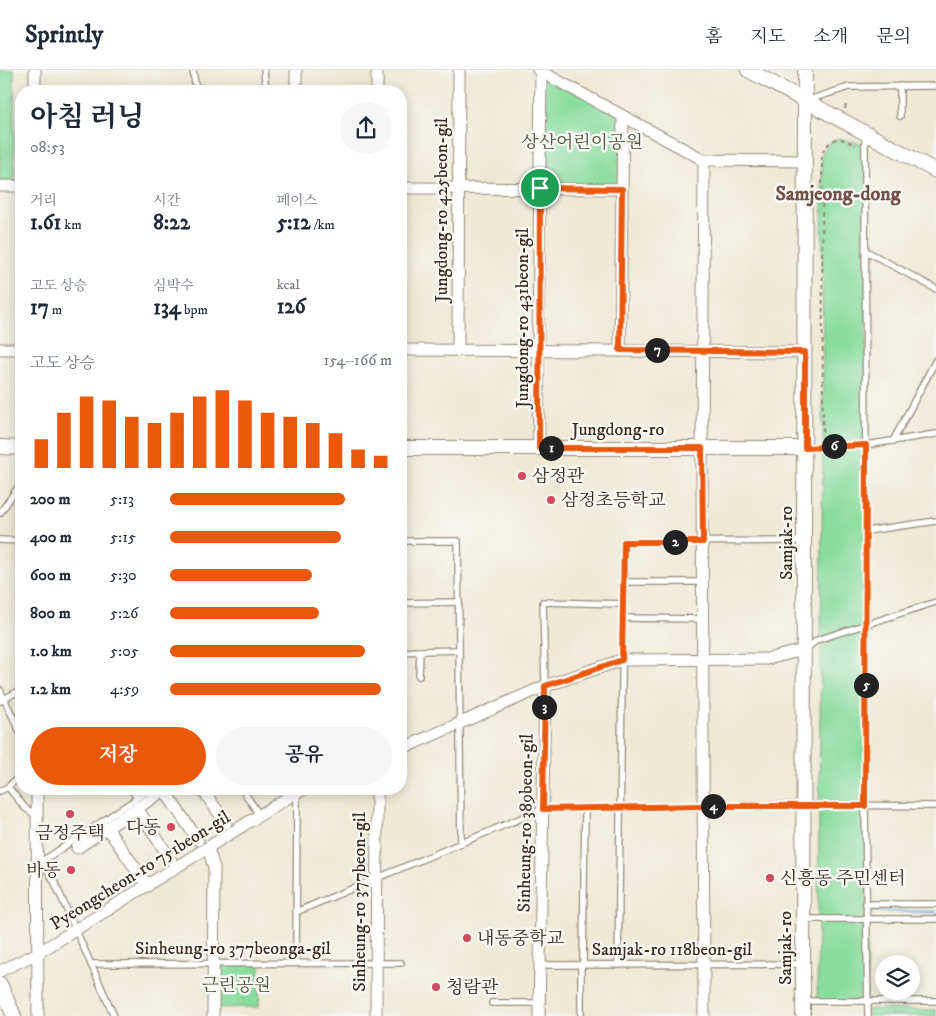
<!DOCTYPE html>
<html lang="ko">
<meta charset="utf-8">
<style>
:root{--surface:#fff;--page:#f6f6f7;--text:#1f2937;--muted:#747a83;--line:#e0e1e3;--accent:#ea580c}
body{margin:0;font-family:"IM FELL DW Pica","Noto Serif KR",serif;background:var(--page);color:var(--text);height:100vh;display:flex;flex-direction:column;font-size:19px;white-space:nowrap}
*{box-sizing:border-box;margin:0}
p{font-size:16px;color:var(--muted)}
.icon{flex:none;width:28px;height:28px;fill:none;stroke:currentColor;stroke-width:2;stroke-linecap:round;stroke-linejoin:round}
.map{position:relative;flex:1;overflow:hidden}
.drawer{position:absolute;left:15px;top:15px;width:392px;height:710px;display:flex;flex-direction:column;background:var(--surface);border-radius:20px;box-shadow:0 2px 12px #0003}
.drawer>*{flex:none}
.tools{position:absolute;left:875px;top:885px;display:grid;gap:10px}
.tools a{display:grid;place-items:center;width:45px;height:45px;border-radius:50%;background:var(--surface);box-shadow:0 2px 12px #0003;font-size:25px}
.pin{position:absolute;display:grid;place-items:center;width:42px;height:42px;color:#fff;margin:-21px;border:2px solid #fff;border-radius:50%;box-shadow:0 1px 5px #0007}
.km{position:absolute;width:25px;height:25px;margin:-12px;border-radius:50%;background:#222;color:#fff;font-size:14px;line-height:25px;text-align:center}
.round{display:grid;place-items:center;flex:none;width:52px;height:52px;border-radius:26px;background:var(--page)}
.head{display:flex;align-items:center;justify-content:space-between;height:85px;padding:0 15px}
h1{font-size:28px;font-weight:700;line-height:38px}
.metrics{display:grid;grid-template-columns:repeat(3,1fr);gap:8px;height:85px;padding:5px 15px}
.metrics div{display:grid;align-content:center}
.metrics b{font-size:21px;font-weight:700}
.metrics small{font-size:14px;font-weight:400}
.metrics p{font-size:14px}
.chart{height:140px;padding:10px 15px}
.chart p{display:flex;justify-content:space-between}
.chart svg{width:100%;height:90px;margin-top:5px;stroke:var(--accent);stroke-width:6}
.primary-button{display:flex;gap:10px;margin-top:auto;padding:10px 15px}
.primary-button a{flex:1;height:58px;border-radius:30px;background:var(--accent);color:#fff;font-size:20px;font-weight:700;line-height:58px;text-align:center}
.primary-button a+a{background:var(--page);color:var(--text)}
ul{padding:0 15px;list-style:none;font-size:16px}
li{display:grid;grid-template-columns:80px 60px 1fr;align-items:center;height:38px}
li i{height:12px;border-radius:6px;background:var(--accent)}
header{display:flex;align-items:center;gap:30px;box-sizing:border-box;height:70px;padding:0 25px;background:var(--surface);border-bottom:1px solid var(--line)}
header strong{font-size:24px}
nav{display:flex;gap:28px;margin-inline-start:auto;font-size:18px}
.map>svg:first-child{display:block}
.green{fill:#89dc9e;stroke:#62835e}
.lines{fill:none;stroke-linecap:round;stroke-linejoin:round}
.stream{stroke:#5da3d3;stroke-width:2.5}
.service-casing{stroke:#958a7a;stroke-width:8}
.minor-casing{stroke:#958a7a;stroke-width:13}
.tertiary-casing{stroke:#958a7a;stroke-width:16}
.path{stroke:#958a7a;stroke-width:2;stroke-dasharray:4 4;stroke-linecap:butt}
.service{stroke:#fff;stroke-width:5.5}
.minor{stroke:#fff;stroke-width:11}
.tertiary{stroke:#fff;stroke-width:14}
.route-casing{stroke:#fff;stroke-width:10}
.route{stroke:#ea580c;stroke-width:6}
.poi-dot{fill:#d1495b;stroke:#f6f6f2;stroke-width:2}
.labels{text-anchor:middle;stroke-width:5;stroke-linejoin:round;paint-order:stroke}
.park-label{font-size:18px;fill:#4e563e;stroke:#f6f6f2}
.street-label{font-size:18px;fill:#3b2a1e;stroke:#f6f6f2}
.poi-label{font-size:18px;fill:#3b2a1e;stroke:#f6f6f2;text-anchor:start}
.quarter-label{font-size:20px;font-weight:bold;fill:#725247;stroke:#f6f6f2}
</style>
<header>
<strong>Sprintly</strong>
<nav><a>홈</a><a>지도</a><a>소개</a><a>문의</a></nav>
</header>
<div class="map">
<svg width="936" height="946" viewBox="0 0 936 946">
<rect width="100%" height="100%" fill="#f6f6f2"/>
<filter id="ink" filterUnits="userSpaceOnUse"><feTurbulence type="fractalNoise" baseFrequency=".02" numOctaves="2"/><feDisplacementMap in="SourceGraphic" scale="10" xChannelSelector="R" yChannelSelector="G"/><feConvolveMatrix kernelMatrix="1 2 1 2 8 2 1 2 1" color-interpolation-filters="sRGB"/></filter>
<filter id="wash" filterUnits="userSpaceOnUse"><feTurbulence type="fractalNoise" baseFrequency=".0096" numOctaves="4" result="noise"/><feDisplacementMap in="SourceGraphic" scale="20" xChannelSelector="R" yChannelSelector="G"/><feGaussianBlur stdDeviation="1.12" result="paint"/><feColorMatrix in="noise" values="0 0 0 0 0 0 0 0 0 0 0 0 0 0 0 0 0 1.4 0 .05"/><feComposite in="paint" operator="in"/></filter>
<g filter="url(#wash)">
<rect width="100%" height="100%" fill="#efead5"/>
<!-- green -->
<g class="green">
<path d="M0 0H14L15 116H0Z"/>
<path d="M541 2 623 47 622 119 540 118Z"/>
<path d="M839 68 866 75 867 931H817L823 377 822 83C826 75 831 71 839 68Z"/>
<path d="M213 893H260L259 937 213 938Z"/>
<path d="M868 939 936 940V946H868Z"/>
</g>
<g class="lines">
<!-- stream -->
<path class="stream" d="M872 841 936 842"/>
</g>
</g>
<g filter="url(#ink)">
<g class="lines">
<defs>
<g id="service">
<path d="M193 0 196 21"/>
<path d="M264 0 266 21"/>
<path d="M900 16V46"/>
<path d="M808 30 849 17 936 16"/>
<path d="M865 64 866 461 865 736 868 946"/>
<path d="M866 181 936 219"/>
<path d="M893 371 936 290"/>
<path d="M805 378 866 375 936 364"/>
<path d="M0 443 21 413"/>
<path d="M866 461 936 451"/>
<path d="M0 470 21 471"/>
<path d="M401 471H458L461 773"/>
<path d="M624 512H703"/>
<path d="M401 533 459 532"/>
<path d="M623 548 703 549"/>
<path d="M805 580 817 570 936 532"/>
<path d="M401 582 420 581"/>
<path d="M419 606 420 581 459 580"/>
<path d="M545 616 543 532 623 534"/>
<path d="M0 620 21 664"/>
<path d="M0 631 21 620"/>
<path d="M8 717 25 738 37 746"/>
<path d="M131 719 137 728"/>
<path d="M242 719 260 746"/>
<path d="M0 721 8 717 21 705"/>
<path d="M37 791 47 799 55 813 114 946"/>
<path d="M40 792 47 788 151 719"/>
<path d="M866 834H936"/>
<path d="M296 842 543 739 804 735 936 736"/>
<path d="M804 849H936"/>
<path d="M296 893 297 721"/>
<path d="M91 894 401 893"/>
<path d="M540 895 803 894"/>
<path d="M583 895 585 739"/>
<path d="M618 895 624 472 805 471"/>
<path d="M803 931H936"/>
<path d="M492 933H539"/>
<path d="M581 946V895"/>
</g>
<g id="minor">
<path d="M35 0V21"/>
<path d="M296 0V21"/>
<path d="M538 0 704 90 805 91"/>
<path d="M377 21V0"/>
<path d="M704 90 702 378 704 946"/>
<path d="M0 116H21"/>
<path d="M401 118 622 119"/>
<path d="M0 279H21"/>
<path d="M401 280 805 282"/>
<path d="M458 280 459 0"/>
<path d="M620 280 623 47"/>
<path d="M539 378 538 280 541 0"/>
<path d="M401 679 545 616 622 590 767 589 804 580"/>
<path d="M37 719 38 946"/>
<path d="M202 719 226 753"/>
<path d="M164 720 198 770"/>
<path d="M137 738 171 790"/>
<path d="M107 758 148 816"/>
<path d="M77 778 166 719"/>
<path d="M208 778 214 798 213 946"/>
<path d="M0 901 38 883 297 722 305 719"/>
<path d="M376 946 377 719"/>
<path d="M539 946 545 616"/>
</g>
<g id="tertiary">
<path d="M748 0 936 101"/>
<path d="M0 377 21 378"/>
<path d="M401 378H805"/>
<path d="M0 914 14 946"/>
<path d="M803 946 805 0"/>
</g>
</defs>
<!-- service casing -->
<use href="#service" class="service-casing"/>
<!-- minor casing -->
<use href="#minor" class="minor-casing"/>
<!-- tertiary casing -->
<use href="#tertiary" class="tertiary-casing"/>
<!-- path -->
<g class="path">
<path d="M845 39 846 34"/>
<path d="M823 370 822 83C826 75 831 71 839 68L856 75"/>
</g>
<!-- service -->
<use href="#service" class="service"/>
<!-- minor -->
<use href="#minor" class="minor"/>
<!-- tertiary -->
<use href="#tertiary" class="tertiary"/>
</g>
</g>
<g class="lines" filter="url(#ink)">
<defs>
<path id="route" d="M540 118 622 119 620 280 805 282V378L866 375 865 736H703L543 739 545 616 622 590 624 472H703L702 378H539Z"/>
</defs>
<!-- route casing -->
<use href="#route" class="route-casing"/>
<!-- route -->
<use href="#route" class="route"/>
</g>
<!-- markers -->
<g class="poi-dot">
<circle cx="522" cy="406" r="5"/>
<circle cx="551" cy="430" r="5"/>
<circle cx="70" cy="744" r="5"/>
<circle cx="171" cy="757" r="5"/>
<circle cx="71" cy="800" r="5"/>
<circle cx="770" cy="808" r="5"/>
<circle cx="467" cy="868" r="5"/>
<circle cx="436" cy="917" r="5"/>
</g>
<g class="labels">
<!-- park labels -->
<g class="park-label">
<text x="582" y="78">상산어린이공원</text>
<text x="236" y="921">근린공원</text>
</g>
<!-- street labels -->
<g class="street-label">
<text transform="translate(441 140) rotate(-90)" y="6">Jungdong-ro 425beon-gil</text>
<text transform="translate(522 248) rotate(-90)" y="6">Jungdong-ro 431beon-gil</text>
<text x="618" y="365">Jungdong-ro</text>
<text transform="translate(786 473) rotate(-90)" y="6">Samjak-ro</text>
<text transform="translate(525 753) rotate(-89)" y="6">Sinheung-ro 389beon-gil</text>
<text transform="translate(140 800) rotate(-32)" y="6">Pyeongcheon-ro 751beon-gil</text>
<text transform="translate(359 832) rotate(-90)" y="6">Sinheung-ro 377beon-gil</text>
<text x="233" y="884">Sinheung-ro 377beonga-gil</text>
<text transform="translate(785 878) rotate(-90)" y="6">Samjak-ro</text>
<text x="672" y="885">Samjak-ro 118beon-gil</text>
</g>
<!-- poi labels -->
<g class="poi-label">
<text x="532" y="412">삼정관</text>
<text x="561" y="436">삼정초등학교</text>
<text x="161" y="763" text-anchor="end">다동</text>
<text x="70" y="769" text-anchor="middle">금정주택</text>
<text x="61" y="806" text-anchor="end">바동</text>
<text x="780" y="814">신흥동 주민센터</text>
<text x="477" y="874">내동중학교</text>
<text x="446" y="923">청람관</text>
</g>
<!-- quarter labels -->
<g class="quarter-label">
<text x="838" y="130">Samjeong-dong</text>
</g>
</g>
</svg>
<div class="tools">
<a><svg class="icon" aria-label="layers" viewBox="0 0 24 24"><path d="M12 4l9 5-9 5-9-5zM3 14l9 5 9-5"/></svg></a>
</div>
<div class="pin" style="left:540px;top:118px;background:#1e9e55"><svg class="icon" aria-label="arrive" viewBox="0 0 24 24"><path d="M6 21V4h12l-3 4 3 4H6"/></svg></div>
<b class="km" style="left:551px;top:378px">1</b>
<b class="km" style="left:675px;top:472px">2</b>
<b class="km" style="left:544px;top:637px">3</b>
<b class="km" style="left:713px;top:736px">4</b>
<b class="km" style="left:866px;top:615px">5</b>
<b class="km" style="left:834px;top:376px">6</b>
<b class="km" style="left:657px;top:280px">7</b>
<section class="drawer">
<div class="head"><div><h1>아침 러닝</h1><p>08:53</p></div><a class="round"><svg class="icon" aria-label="share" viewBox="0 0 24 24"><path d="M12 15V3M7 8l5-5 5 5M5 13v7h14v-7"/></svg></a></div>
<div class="metrics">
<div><p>거리</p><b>1.61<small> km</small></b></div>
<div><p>시간</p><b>8:22</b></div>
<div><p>페이스</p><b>5:12<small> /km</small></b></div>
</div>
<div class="metrics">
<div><p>고도 상승</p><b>17<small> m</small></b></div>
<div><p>심박수</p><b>134<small> bpm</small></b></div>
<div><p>kcal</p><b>126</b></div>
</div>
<div class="chart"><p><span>고도 상승</span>154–166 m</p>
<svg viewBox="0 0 160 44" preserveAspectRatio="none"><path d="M5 44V30M15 44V17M25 44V9M35 44V11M45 44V19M55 44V22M65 44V17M75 44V9M85 44V6M95 44V11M105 44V17M115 44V19M125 44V22M135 44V27M145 44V35M155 44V38"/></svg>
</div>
<ul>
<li><b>200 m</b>5:13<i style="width:79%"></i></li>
<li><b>400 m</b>5:15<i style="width:77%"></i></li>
<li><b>600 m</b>5:30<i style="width:64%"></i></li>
<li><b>800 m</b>5:26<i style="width:67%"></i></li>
<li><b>1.0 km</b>5:05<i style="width:88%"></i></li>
<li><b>1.2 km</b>4:59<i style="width:95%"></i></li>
</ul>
<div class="primary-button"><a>저장</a><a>공유</a></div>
</section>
</div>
